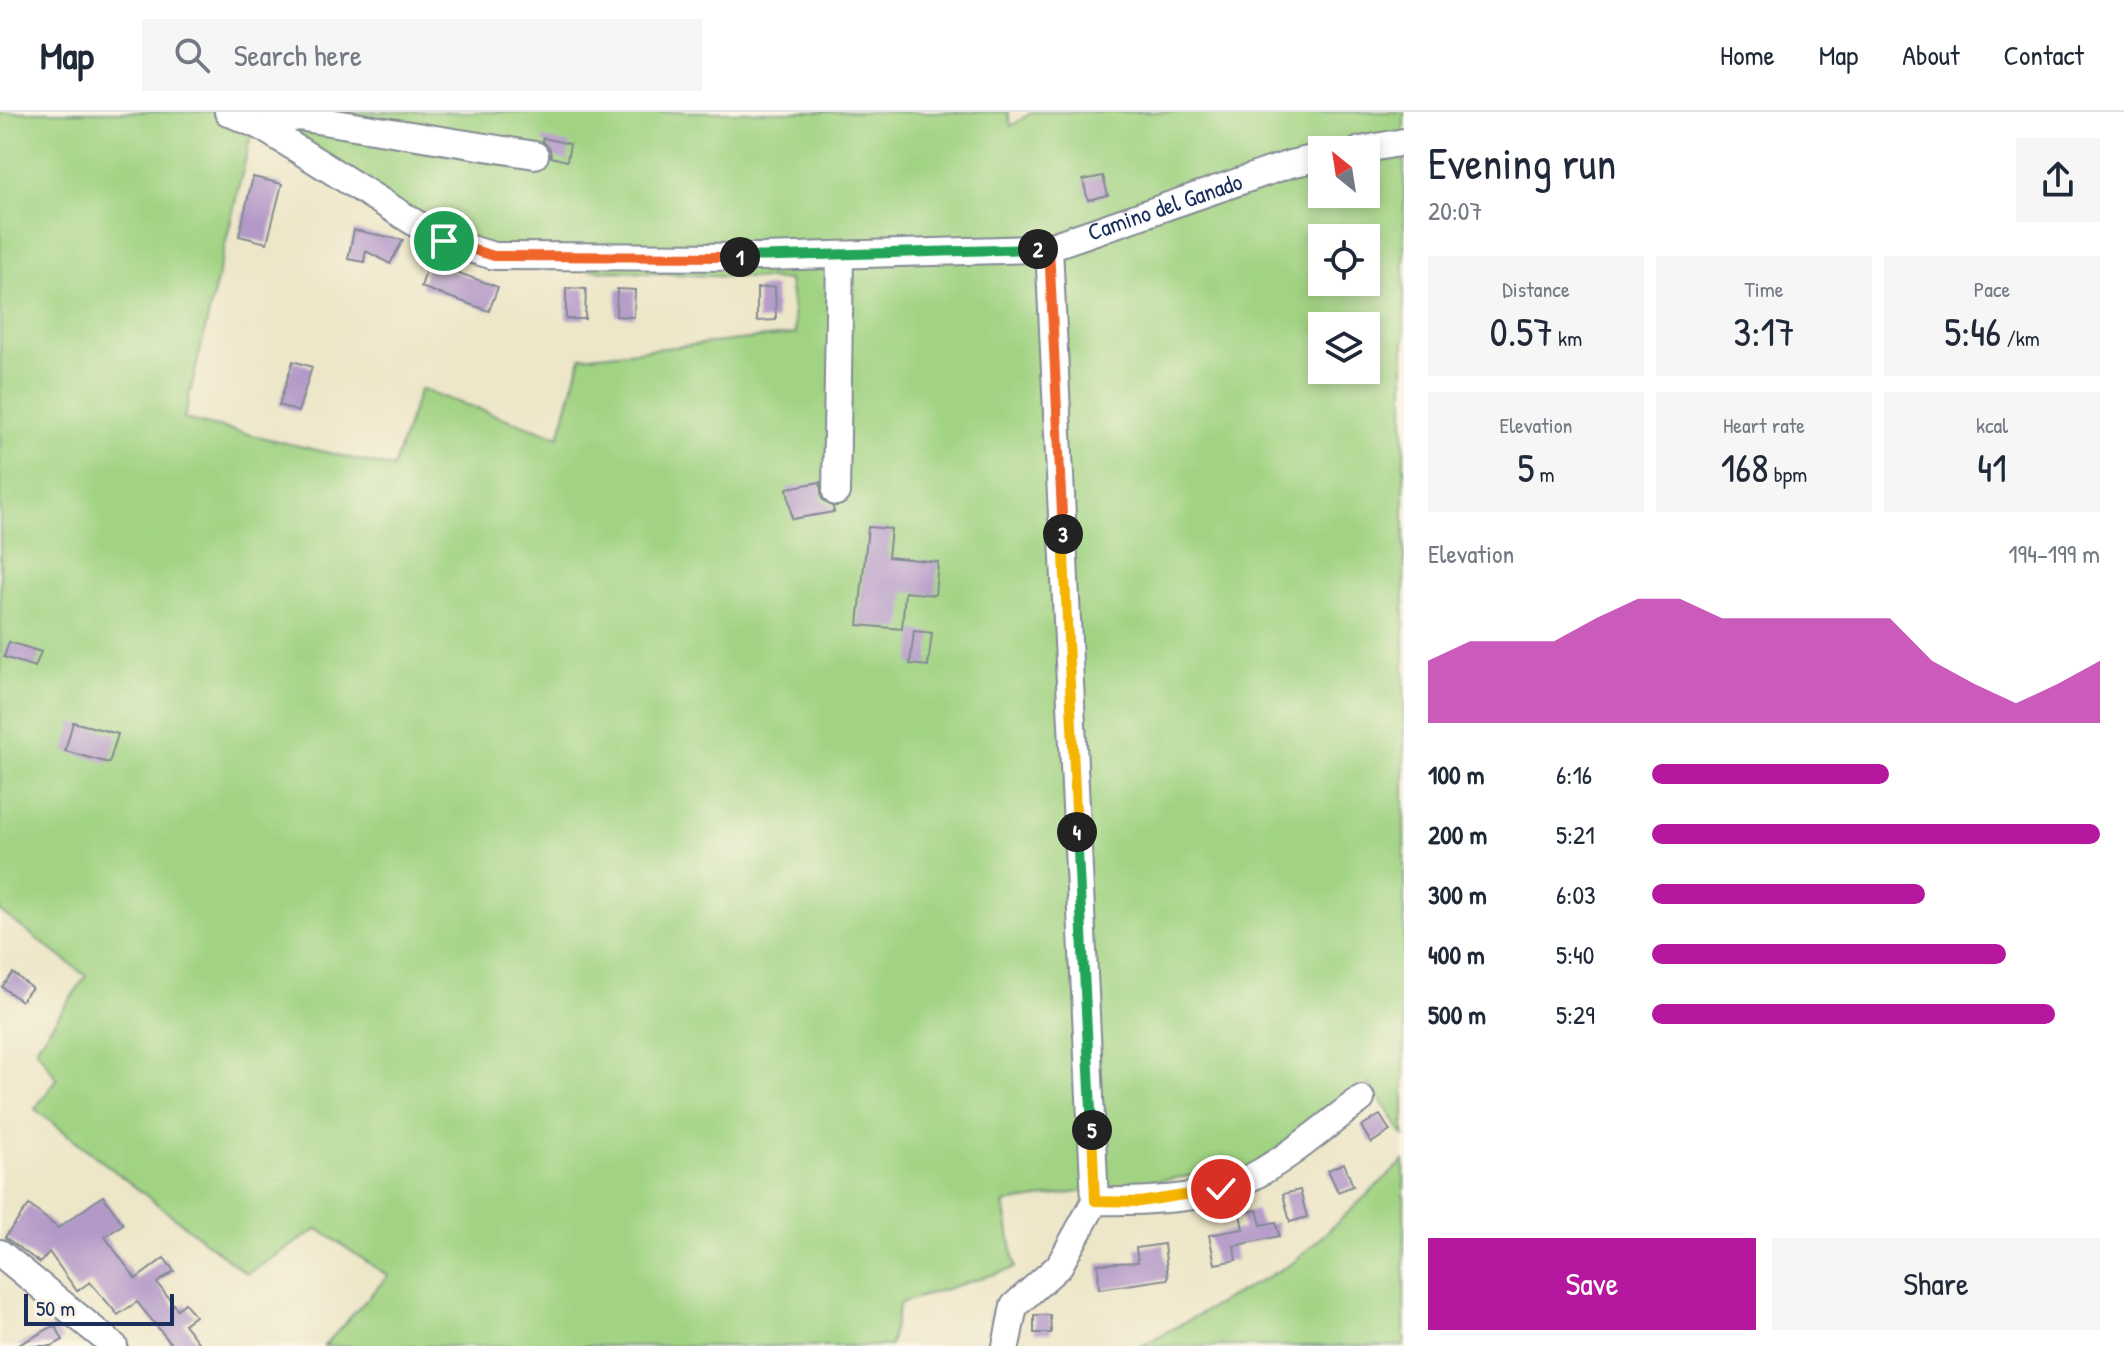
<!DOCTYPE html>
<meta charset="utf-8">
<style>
:root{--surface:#fff;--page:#f6f6f7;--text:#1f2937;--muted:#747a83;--line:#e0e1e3;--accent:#b5179e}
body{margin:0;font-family:"Patrick Hand",sans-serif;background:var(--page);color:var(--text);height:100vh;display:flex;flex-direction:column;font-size:30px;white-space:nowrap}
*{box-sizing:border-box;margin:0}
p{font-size:26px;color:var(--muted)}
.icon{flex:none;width:44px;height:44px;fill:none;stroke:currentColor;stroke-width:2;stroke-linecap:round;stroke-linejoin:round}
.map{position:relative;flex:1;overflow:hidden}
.sheet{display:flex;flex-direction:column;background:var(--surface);width:720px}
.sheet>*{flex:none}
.needle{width:52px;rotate:330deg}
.fabs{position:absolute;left:1308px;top:24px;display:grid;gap:16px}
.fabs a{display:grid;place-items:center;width:72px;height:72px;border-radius:0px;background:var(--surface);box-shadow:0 4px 12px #0003;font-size:40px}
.scale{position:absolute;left:24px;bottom:20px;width:150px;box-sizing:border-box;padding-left:8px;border:4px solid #1b2f5e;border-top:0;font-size:22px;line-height:28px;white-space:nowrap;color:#1b2f5e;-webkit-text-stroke:6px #fcf5e5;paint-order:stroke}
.pin{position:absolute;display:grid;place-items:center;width:68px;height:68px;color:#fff;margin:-34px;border:4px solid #fff;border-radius:50%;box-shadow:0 2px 8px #0007}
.km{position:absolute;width:40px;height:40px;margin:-20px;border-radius:50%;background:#222;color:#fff;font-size:22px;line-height:40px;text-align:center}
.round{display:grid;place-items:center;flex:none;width:84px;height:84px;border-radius:0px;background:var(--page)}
.summary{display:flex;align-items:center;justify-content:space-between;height:136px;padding:0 24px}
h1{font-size:44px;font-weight:600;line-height:60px}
.metrics{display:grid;grid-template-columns:repeat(3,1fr);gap:12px;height:136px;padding:8px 24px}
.metrics div{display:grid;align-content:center;border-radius:0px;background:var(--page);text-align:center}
.metrics b{font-size:40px;font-weight:600}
.metrics small{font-size:22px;font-weight:400}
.metrics p{font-size:22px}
.chart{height:224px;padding:16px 24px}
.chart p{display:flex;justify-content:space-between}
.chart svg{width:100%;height:144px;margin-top:8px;fill:var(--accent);opacity:.7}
.action{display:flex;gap:16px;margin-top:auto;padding:16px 24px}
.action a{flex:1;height:92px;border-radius:0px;background:var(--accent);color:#fff;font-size:32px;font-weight:600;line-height:92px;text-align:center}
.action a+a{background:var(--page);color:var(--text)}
ul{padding:0 24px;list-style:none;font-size:26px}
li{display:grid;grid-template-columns:128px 96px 1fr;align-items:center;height:60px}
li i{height:20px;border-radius:10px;background:var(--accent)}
header{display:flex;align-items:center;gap:48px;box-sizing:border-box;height:112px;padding:0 40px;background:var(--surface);border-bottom:2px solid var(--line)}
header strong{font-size:38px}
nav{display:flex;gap:44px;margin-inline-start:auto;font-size:28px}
.search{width:560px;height:72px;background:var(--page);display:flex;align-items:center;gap:20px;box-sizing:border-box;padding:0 28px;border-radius:0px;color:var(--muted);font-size:30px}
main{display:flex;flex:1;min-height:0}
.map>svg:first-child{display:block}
.green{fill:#a1d383;stroke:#5e8170;stroke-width:2;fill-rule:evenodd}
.building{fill:#b399c8}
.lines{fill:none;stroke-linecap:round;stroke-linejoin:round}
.minor-casing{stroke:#848a93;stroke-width:30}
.minor{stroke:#fff;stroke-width:26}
.split-1-casing{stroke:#fff;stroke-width:16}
.split-2-casing{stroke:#fff;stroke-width:16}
.split-3-casing{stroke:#fff;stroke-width:16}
.split-4-casing{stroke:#fff;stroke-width:16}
.split-5-casing{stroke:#fff;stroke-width:16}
.split-6-casing{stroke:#fff;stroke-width:16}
.split-1{stroke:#f0652b;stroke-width:10}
.split-2{stroke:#22a559;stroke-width:10}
.split-3{stroke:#f0652b;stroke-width:10}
.split-4{stroke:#f5b400;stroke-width:10}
.split-5{stroke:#22a559;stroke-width:10}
.split-6{stroke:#f5b400;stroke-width:10}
.labels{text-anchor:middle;stroke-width:7;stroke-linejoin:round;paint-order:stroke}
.street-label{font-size:24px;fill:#1b2f5e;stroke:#fcf5e5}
</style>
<header>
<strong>Map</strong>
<div class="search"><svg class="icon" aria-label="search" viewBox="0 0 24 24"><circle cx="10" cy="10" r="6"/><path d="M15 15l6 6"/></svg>Search here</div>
<nav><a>Home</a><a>Map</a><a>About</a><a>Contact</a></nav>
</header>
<main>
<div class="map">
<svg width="1404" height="1234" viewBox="0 0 1404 1234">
<rect width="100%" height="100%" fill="#fcf5e5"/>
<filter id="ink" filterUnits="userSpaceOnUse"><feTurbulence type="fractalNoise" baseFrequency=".0125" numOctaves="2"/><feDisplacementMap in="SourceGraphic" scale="16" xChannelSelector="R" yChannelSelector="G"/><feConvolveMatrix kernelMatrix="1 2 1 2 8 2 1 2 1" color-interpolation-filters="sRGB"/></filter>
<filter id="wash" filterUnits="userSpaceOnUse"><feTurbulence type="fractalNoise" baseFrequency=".006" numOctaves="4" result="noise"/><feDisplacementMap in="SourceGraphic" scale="32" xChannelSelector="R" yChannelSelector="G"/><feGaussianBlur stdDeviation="1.8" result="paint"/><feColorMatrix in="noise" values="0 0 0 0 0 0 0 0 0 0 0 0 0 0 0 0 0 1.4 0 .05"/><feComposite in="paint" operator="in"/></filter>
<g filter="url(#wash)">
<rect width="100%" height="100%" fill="#ede6c8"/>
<!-- green -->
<g class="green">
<path d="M0 0H1008L1011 14 1032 0H1404V1024L1370 972 1251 1055 1004 1091 1015 1156 900 1191 890 1234H324L388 1164 318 1117 247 1162 35 997 57 967 36 936 86 864 0 799ZM252 19 345 79 473 152 789 168 796 222 581 245 559 325 420 277 393 356 184 307ZM1322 38H1366V82H1322ZM1322 126H1366V170H1322ZM1322 214H1366V258H1322Z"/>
<path d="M1404 1049V1234H1141L1293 1151Z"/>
</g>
<g id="blocks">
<!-- building -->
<g class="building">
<path d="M543 26 570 32 567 49 551 45 550 37 542 29Z"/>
<path d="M1103 64 1108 83 1088 88 1083 68Z"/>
<path d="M253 65 282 72 267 131 239 124Z"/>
<path d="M354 118 403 128 390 152 366 139 364 150 348 147Z"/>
<path d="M427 155 447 160 448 157 498 175 489 199 421 175Z"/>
<path d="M775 175 776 208 757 209V176Z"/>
<path d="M566 176 586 177 585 207H566Z"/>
<path d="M617 177 635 178 634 205 616 204Z"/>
<path d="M293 249 312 255 298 300 279 293Z"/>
<path d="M820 370 822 387 833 395 834 400 792 407 787 376Z"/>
<path d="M868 415 891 417 888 445 938 450 935 483 905 480 902 517 858 513Z"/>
<path d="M914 519 932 521 928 554 910 552Z"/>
<path d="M9 530 41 540 35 555 4 545Z"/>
<path d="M73 610 118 622 109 651 65 639Z"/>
<path d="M13 861 32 876 21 889 2 875Z"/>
<path d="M1380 1003 1390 1019 1371 1031 1361 1014Z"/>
<path d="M1344 1051 1353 1074 1338 1080 1328 1058Z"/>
<path d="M1300 1078 1307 1105 1290 1110 1283 1082Z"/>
<path d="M103 1084 123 1112 105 1125 136 1167 164 1146 174 1159 157 1171 177 1197 185 1191 195 1204 184 1212 201 1234H173L137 1190 118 1203 90 1170 77 1179 49 1140 40 1151 5 1125 29 1093 58 1116Z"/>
<path d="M1257 1098 1261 1113 1276 1110 1279 1124 1234 1134 1236 1148 1215 1152 1209 1123 1243 1117 1240 1102Z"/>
<path d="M1164 1132 1168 1167 1099 1177 1098 1152 1138 1150 1136 1136Z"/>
<path d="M1034 1203H1050L1051 1221H1034Z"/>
<path d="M55 1213 63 1228 52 1234H17Z"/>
</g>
</g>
</g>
<g filter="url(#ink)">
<use href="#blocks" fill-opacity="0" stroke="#848a93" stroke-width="2"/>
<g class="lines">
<defs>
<g id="minor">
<path id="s1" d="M228 0 262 15 444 129 494 144 763 145 1034 137 1049 135 1290 52 1322 45"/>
<path d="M262 15 298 5 535 43"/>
<path d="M1360 38 1404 30"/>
<path d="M836 380 840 143"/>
<path d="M1095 1089C1133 1090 1206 1088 1240 1071 1285 1050 1322 1016 1361 987"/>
<path d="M0 1141 114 1234"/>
<path d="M1006 1234 1014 1194 1059 1154 1095 1089 1049 135"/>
</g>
</defs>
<!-- minor casing -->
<use href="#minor" class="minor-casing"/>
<!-- minor -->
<use href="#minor" class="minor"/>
</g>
</g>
<g class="lines" filter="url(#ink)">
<defs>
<path id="split-1" d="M444 129 494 144 740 145"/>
<path id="split-2" d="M740 145 1038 137"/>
<path id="split-3" d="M1038 137 1049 135 1063 422"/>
<path id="split-4" d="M1063 422 1077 720"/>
<path id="split-5" d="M1077 720 1092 1018"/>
<path id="split-6" d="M1092 1018 1095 1089 1140 1090 1221 1077"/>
</defs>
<!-- split-1 casing -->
<use href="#split-1" class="split-1-casing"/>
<!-- split-2 casing -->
<use href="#split-2" class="split-2-casing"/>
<!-- split-3 casing -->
<use href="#split-3" class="split-3-casing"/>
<!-- split-4 casing -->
<use href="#split-4" class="split-4-casing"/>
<!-- split-5 casing -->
<use href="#split-5" class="split-5-casing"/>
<!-- split-6 casing -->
<use href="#split-6" class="split-6-casing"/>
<!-- split-1 -->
<use href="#split-1" class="split-1"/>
<!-- split-2 -->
<use href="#split-2" class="split-2"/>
<!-- split-3 -->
<use href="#split-3" class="split-3"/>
<!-- split-4 -->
<use href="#split-4" class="split-4"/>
<!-- split-5 -->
<use href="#split-5" class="split-5"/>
<!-- split-6 -->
<use href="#split-6" class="split-6"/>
</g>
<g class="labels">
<!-- street labels -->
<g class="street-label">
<text dy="8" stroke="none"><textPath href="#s1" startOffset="982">Camino del Ganado</textPath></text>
</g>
</g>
</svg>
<div class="fabs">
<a><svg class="needle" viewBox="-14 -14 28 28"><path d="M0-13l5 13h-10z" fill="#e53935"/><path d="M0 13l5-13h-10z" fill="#747a83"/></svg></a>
<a><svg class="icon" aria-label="locate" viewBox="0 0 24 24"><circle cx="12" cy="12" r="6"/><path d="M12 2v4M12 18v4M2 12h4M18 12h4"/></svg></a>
<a><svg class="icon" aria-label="layers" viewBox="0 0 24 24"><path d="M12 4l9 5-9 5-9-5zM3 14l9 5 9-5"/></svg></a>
</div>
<div class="scale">50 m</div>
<div class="pin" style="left:444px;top:129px;background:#1e9e55"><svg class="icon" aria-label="arrive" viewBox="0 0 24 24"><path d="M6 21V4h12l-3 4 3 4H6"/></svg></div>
<div class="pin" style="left:1221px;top:1077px;background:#d93025"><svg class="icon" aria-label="check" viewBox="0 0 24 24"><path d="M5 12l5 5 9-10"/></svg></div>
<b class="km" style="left:740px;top:145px">1</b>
<b class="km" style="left:1038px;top:137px">2</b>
<b class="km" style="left:1063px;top:422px">3</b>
<b class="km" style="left:1077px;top:720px">4</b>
<b class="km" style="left:1092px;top:1018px">5</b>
</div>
<section class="sheet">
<div class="summary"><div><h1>Evening run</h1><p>20:07</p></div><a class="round"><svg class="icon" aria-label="share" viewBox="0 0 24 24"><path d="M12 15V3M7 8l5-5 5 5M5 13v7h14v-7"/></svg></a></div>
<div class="metrics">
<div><p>Distance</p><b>0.57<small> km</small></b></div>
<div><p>Time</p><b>3:17</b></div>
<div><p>Pace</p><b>5:46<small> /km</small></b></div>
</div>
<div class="metrics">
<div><p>Elevation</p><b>5<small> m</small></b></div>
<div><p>Heart rate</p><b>168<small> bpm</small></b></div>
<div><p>kcal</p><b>41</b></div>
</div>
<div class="chart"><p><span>Elevation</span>194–199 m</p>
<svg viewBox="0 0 160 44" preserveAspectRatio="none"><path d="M0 44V25L10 19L20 19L30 19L40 12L50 6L60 6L70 12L80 12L90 12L100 12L110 12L120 25L130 32L140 38L150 32L160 25V44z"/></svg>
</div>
<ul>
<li><b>100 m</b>6:16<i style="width:53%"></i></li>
<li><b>200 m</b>5:21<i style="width:100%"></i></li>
<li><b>300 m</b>6:03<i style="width:61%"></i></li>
<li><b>400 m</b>5:40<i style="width:79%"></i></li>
<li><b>500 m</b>5:29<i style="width:90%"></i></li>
</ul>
<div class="action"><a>Save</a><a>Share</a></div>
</section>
</main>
